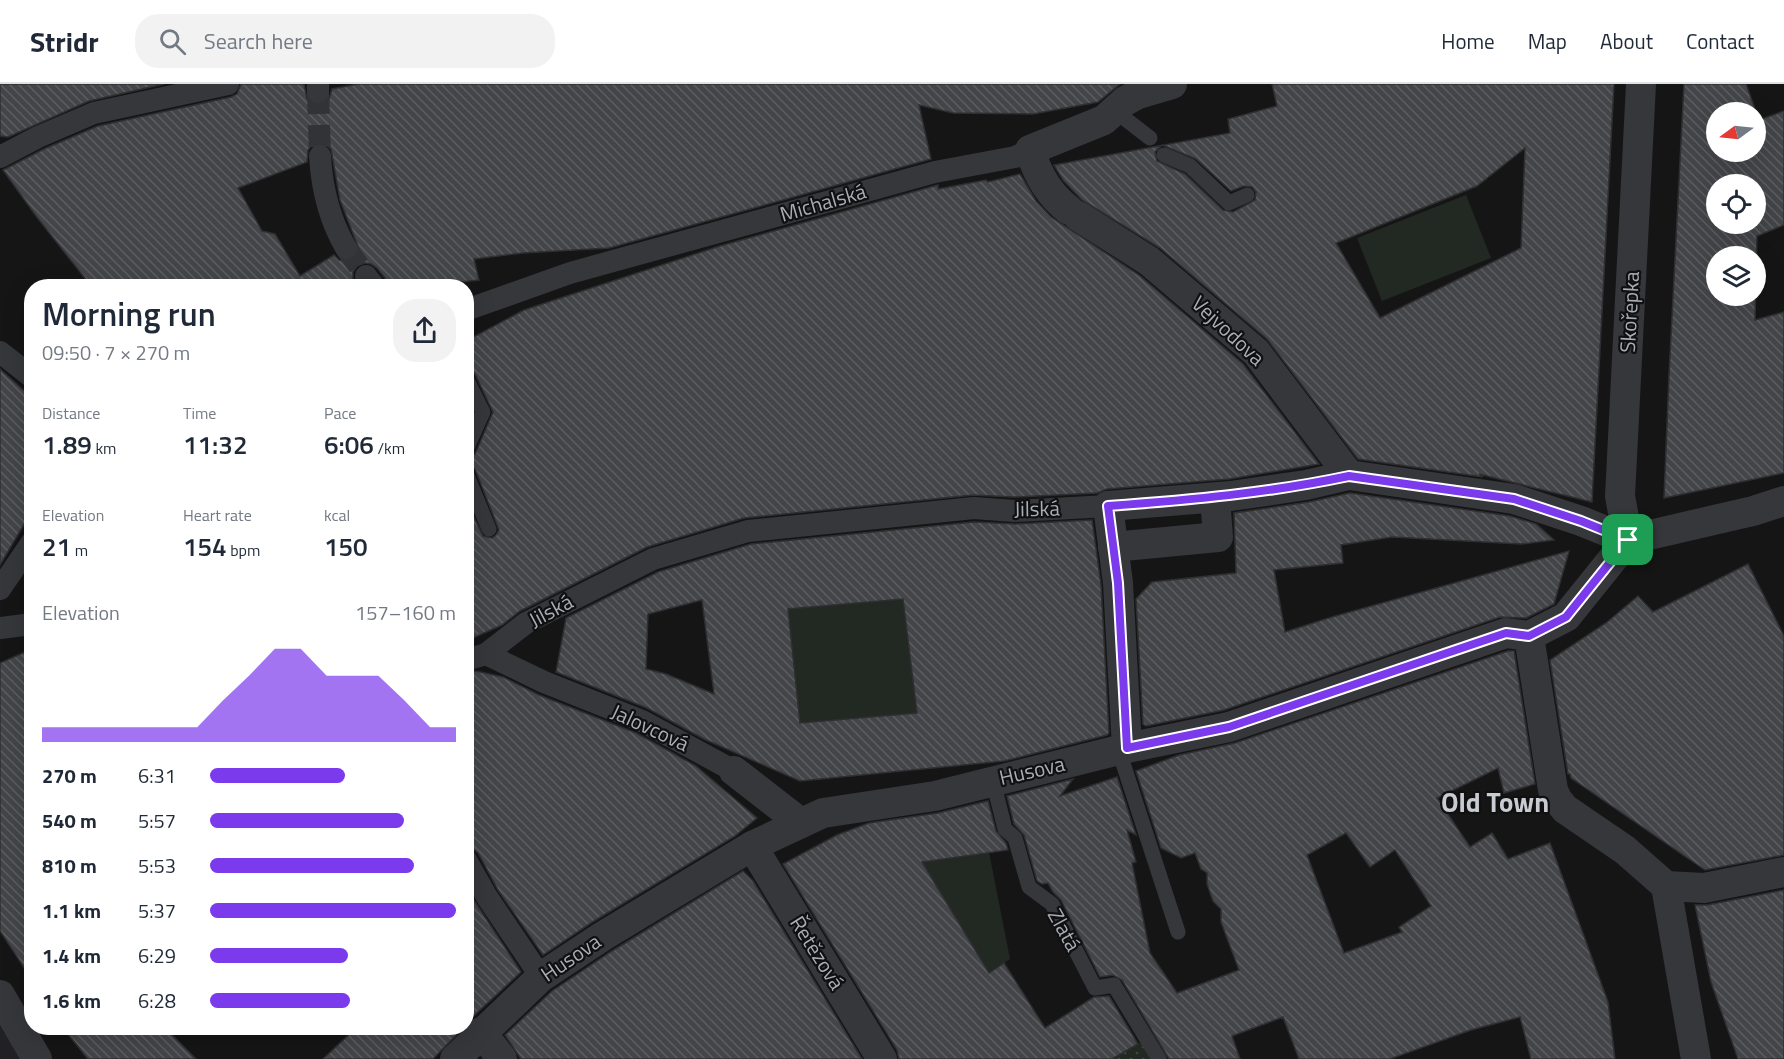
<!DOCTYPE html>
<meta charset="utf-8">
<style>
:root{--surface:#fff;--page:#f2f2f3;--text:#1f2937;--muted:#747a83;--line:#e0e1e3;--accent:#7c3aed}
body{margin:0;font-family:"Titillium Web",sans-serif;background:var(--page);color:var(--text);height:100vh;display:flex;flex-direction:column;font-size:22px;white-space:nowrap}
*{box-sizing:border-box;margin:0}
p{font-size:20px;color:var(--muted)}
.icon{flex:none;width:33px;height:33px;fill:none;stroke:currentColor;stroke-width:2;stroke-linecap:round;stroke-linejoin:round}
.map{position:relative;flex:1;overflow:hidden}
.sheet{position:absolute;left:24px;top:195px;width:450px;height:756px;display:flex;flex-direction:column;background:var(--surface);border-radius:24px;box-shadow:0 6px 24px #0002}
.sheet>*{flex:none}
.needle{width:39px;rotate:255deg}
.controls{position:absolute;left:1706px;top:18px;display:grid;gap:12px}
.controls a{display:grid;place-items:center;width:60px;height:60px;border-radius:50%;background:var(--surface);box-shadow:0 6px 24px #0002;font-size:30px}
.pin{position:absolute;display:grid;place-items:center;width:51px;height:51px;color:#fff;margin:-26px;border-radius:12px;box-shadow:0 3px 9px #0006}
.round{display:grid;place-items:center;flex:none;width:63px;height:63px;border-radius:24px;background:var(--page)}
.head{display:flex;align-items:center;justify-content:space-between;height:102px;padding:0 18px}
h1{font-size:33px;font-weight:600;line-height:45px}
.stats{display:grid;grid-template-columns:repeat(3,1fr);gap:9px;height:102px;padding:6px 18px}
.stats div{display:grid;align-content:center}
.stats b{font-size:26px;font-weight:600}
.stats small{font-size:16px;font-weight:400}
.stats p{font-size:16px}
.chart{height:168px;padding:12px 18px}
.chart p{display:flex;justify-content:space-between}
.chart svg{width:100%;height:108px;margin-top:6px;fill:var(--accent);opacity:.7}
ul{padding:0 18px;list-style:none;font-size:20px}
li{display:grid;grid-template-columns:96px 72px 1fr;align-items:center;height:45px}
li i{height:15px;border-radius:8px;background:var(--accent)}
header{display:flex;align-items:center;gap:36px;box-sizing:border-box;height:84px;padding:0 30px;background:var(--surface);border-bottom:2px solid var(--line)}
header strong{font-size:28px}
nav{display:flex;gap:33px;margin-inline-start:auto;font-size:21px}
.search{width:420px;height:54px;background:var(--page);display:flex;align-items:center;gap:15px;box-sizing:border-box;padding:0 21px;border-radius:24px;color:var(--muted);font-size:22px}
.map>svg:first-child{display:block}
.built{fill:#212123}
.grass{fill:url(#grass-dots)}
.garden{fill:#212922}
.building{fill:url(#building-back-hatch);stroke:#2f2f32;stroke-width:1.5;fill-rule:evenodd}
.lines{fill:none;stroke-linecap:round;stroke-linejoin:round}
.pedestrian-tunnel{stroke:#323336;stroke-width:22;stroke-dasharray:22 11;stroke-linecap:butt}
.service{stroke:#36373b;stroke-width:15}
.pedestrian{stroke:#36373b;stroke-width:22}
.minor{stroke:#36373b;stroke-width:30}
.route-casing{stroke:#fff;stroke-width:12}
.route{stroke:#7c3aed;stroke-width:8}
.labels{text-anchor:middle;stroke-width:4.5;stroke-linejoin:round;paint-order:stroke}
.street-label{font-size:21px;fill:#a8adb6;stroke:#101011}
.district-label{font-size:27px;font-weight:bold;fill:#c8cbd2;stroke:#101011}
</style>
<header>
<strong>Stridr</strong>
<div class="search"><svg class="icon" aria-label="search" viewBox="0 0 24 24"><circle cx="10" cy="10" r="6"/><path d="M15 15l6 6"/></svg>Search here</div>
<nav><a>Home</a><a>Map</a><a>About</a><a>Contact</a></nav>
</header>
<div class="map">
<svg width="1784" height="975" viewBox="0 0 1784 975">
<defs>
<pattern id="grass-dots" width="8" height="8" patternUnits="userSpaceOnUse" patternTransform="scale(1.5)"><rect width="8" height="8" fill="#212922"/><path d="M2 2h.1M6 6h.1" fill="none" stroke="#3e4540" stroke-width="1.8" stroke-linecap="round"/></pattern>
<pattern id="building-back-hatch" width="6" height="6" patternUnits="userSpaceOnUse" patternTransform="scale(1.5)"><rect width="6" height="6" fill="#444549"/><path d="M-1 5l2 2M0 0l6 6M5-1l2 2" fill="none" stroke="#5c5d61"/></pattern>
</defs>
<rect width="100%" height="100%" fill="#151516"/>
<!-- built -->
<path class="built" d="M0 941 20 975H0Z"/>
<!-- grass -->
<path class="grass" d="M1141 958 1151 975H1112Z"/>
<!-- garden -->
<g class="garden">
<path d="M1466 111 1491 174 1382 217 1357 154Z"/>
<path d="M903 515 917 629 800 639 788 525Z"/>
<path d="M989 768 1010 875 989 889 922 778Z"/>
</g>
<!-- building -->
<g class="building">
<path d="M0 0H164L89 17 8 53 0 52Z"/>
<path d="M241 0H304L307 15 312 20 317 21 324 20 329 15 332 5 358 0H1120L1098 18 1033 30 953 29 919 21 931 75 609 164 523 169 474 175 479 196 424 202H387L385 194 377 184 371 180 365 179 357 182 353 188V195L357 202H91L36 132 3 86 44 65 98 42 231 13 237 10ZM318 59 325 60 331 65 340 116 359 165 357 172 352 176 346 177 339 176 334 171 300 192 275 150 262 147 238 104 307 78 308 66 312 61Z"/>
<path d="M1272 0H1614L1592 418 1479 390 1483 393 1358 375 1267 255 1160 164 1082 116 1063 96 1054 81 1230 49 1228 35 1277 22ZM1162 61 1196 75 1231 107 1244 102 1252 103 1256 108 1255 116 1233 128 1223 126 1185 90 1157 77 1155 68ZM1525 64 1521 164 1380 234 1336 159 1477 102Z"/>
<path d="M1684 0H1746L1759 36 1784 27V141L1757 152 1755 236 1784 228V389L1664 414 1669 291ZM1716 28H1755V68H1716ZM1716 100H1755V140H1716ZM1716 172H1755V212H1716Z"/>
<path d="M1020 90 1036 117 1051 133 1139 191 1243 280 1319 380 1229 395 1107 405 1097 409 1014 413 973 411 744 434 647 463 520 527 502 541 466 557V416L483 452 492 454 496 451 499 446 475 385 466 379V376L475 370 493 328 475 290 466 284V257L524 226 720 162 938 101V105L986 96 988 98Z"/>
<path d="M0 285 32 314V427L0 481Z"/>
<path d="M466 317 472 328 466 341Z"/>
<path d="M1350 409 1510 432 1536 440 1554 456 1521 460 1392 453 1341 461 1343 479 1274 486 1285 548 1332 533 1569 467 1554 520 1526 534 1500 533 1224 626 1146 642 1143 640 1136 515 1152 498 1236 489 1234 429 1309 418Z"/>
<path d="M1092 436 1101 501 1109 649 1107 651 1004 677 800 697 704 655 647 624 556 588 566 534 658 488 751 460 974 438 1015 440ZM903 515 917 629 800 639 788 525ZM702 516 714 610 666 590 646 585 648 530Z"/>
<path d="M1748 480 1784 552V771L1705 786 1571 694 1570 690H1568L1550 576 1606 539 1638 512 1653 528Z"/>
<path d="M32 565V896L0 847V579Z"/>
<path d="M1508 567H1514L1535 700 1504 709 1498 684 1437 714 1470 763 1492 749 1508 775 1550 759 1608 918 1615 975H1531L1520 933 1471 946 1390 975H1299L1283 933 1232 952 1240 975H1169L1122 896 1113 891 1100 893 1061 816 1053 808 1048 799 1042 800 1037 797 1024 751 1014 740 1007 712 1073 695 1060 712 1117 693 1136 751 1127 746 1136 778 1132 779 1150 869 1177 909 1239 886 1221 838V825L1213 817 1207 800V789L1201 785 1195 769 1181 774 1161 764 1136 687 1179 671 1235 659ZM1346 749 1370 783 1395 766 1431 822 1399 843 1402 848 1344 869 1307 771Z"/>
<path d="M476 587 503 593 539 611 636 649 696 682 757 734 735 752 594 837 543 871 498 806 478 769 473 765 466 763V589Z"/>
<path d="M988 717 996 747 1006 759 1008 766 922 778 989 889 1004 879 1045 944 1094 913 1109 912 1138 960 1112 975H899L897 966 783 780 837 751 869 739 938 729Z"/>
<path d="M743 787 753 797 862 975H521L505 951 552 907 612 867Z"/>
<path d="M466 804 521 888 466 939Z"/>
<path d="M1784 806V975H1738L1711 898 1695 821H1707Z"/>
<path d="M63 944H165L196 975H88Z"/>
<path d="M356 944H463L433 975H323Z"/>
</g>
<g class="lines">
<!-- pedestrian-tunnel -->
<g class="pedestrian-tunnel">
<path d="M318 8 320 72"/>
<path d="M346 164 366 192"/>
</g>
<!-- service -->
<g class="service">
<path d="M1115 27 1150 54"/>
<path d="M1164 71 1190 82 1229 119 1247 111"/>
<path d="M466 294 483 328 466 366"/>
<path d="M466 389 489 445"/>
<path d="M1119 667 1178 848"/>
<path d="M993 697 1005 745 1015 754 1029 803 1052 820 1095 904 1114 901 1159 975"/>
</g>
<!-- pedestrian -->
<g class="pedestrian">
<path d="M318 0V8"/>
<path d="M320 72C322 106 329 135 346 164"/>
<path d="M0 73 38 53 94 29 228 0"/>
<path d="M366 192 374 202"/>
<path d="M466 226 570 189 935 88 1015 73 1030 66"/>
<path d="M0 268 32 293"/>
<path d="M0 505 32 458"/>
<path d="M0 544 32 540"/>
<path d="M486 570 544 598 642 637 734 687"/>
<path d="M466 576 486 570 526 539 653 475 748 447 974 424 1014 427 1108 422"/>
<path d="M466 776 487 813 541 893"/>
</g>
<!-- minor -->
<g class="minor">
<path d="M1069 126C1049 111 1037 90 1030 66L1104 36 1125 17 1138 10 1172 0"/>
<path d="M1078 132 1149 177 1256 268 1349 391"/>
<path d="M1628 456 1620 412 1641 0"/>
<path d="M1628 456 1753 427 1784 417"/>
<path d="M1113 463 1218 453 1215 414"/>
<path d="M1529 552 1553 706 1557 715 1565 725 1625 766 1666 802 1696 975"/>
<path d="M1127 664 1118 499 1108 422 1231 412 1306 401 1349 391 1514 415 1581 437 1628 456"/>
<path d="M734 687 801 739"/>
<path d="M752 762 882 975"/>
<path d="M1666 802 1704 804 1784 788"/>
<path d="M0 911 37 975"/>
<path d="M481 948 502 975"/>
<path d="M455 975 541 893 603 852 752 762 823 729 935 712 1127 664 1229 643 1506 549 1529 552 1566 533 1628 456"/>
</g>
</g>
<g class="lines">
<defs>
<path id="route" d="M1349 392 1514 415 1581 437 1628 456 1566 533 1529 552 1506 549 1229 643 1127 664 1118 499 1108 422C1189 416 1269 409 1349 392Z"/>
</defs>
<!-- route casing -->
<use href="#route" class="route-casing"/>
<!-- route -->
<use href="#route" class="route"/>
</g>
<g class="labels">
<!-- street labels -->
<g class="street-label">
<text transform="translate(823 119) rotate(-16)" y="7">Michalská</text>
<text transform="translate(1630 228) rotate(-87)" y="7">Skořepka</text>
<text transform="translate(1228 247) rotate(43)" y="7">Vejvodova</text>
<text transform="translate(1037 425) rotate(-1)" y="7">Jilská</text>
<text transform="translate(551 527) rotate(-28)" y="7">Jilská</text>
<text transform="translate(650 644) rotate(25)" y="7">Jalovcová</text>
<text transform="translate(1032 687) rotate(-13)" y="7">Husova</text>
<text transform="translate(1064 846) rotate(61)" y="7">Zlatá</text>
<text transform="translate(817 869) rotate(58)" y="7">Řetězová</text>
<text transform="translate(571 874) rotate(-34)" y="7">Husova</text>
</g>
<!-- district labels -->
<g class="district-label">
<text x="1495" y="728">Old Town</text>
</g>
</g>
</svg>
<div class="controls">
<a><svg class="needle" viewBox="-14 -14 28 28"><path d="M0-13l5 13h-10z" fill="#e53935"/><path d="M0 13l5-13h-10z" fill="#747a83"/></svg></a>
<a><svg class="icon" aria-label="locate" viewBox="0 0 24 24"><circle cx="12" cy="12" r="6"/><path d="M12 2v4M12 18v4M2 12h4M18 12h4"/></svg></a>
<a><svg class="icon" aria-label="layers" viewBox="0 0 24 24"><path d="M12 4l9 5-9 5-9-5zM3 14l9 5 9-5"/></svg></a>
</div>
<div class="pin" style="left:1628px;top:456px;background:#1e9e55"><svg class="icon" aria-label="arrive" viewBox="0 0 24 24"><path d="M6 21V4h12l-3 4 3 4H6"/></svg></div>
<section class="sheet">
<div class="head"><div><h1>Morning run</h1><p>09:50 · 7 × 270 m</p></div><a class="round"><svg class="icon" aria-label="share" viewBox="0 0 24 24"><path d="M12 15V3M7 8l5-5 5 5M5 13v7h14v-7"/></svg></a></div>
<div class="stats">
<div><p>Distance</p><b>1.89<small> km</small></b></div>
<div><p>Time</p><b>11:32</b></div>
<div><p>Pace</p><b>6:06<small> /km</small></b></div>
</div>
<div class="stats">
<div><p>Elevation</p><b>21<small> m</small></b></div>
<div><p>Heart rate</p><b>154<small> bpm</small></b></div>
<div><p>kcal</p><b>150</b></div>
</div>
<div class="chart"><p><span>Elevation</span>157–160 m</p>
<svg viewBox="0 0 160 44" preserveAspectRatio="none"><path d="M0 44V38L10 38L20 38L30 38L40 38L50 38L60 38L70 27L80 17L90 6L100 6L110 17L120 17L130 17L140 27L150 38L160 38V44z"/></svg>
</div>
<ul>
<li><b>270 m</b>6:31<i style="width:55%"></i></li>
<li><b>540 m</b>5:57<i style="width:79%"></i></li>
<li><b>810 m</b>5:53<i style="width:83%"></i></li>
<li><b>1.1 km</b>5:37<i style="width:100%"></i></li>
<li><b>1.4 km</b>6:29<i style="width:56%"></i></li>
<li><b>1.6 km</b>6:28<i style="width:57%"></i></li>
</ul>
</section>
</div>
